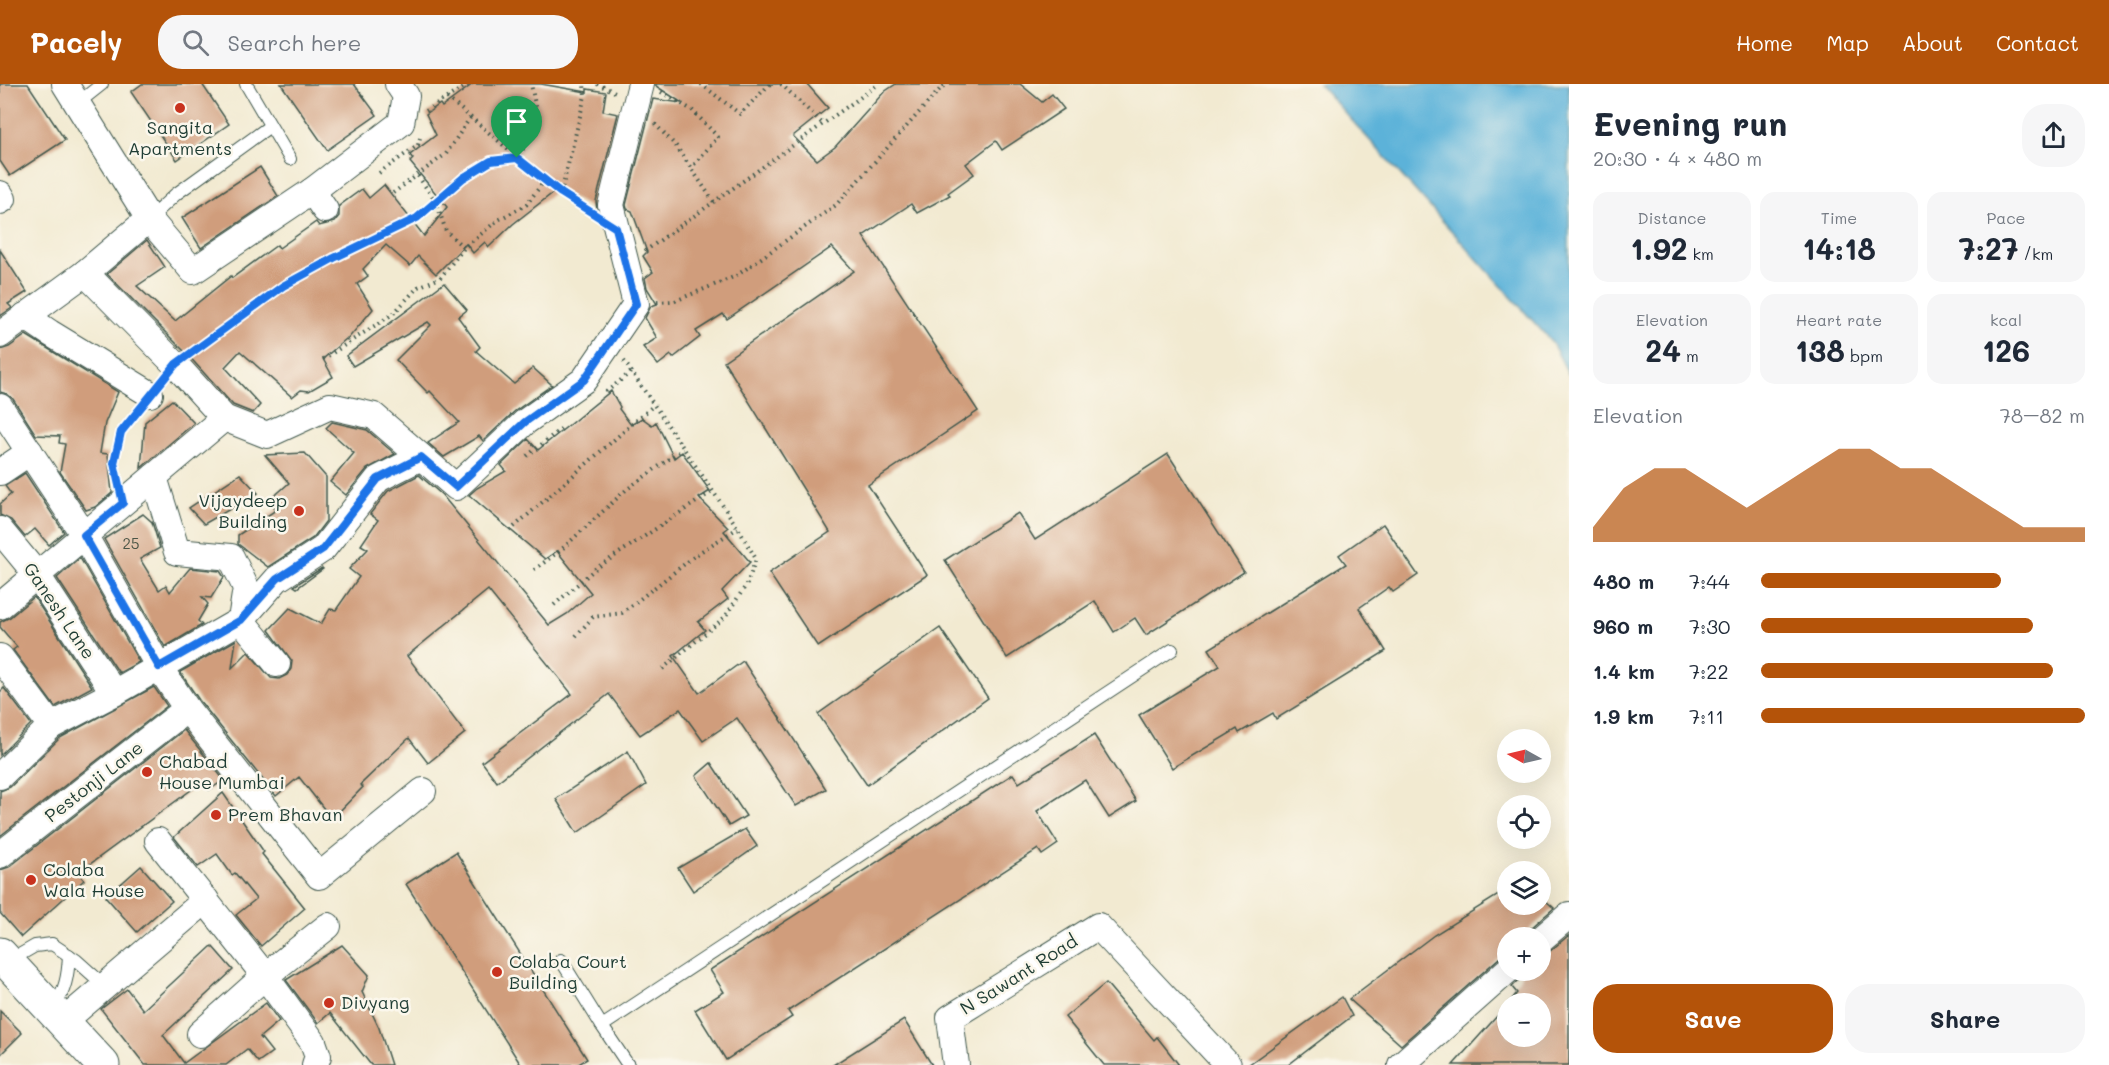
<!DOCTYPE html>
<meta charset="utf-8">
<style>
:root{--surface:#fff;--page:#f6f6f7;--text:#1f2937;--muted:#747a83;--accent:#b45309}
body{margin:0;font-family:Mali,sans-serif;background:var(--page);color:var(--text);height:100vh;display:flex;flex-direction:column;font-size:22px;white-space:nowrap}
*{box-sizing:border-box;margin:0}
p{font-size:20px;color:var(--muted)}
.icon{flex:none;width:33px;height:33px;fill:none;stroke:currentColor;stroke-width:2;stroke-linecap:round;stroke-linejoin:round}
.map{position:relative;flex:1;overflow:hidden}
.sheet{display:flex;flex-direction:column;background:var(--surface);width:540px}
.sheet>*{flex:none}
.needle{width:39px;rotate:278deg}
.tools{position:absolute;left:1497px;top:645px;display:grid;gap:12px}
.tools a{display:grid;place-items:center;width:54px;height:54px;border-radius:50%;background:var(--surface);box-shadow:0 6px 24px #0002;font-size:30px}
.pin{position:absolute;display:grid;place-items:center;width:51px;height:51px;color:#fff;margin:-62px -26px;border-radius:50% 50% 50% 0;rotate:-45deg;box-shadow:0 0 6px #0007}
.pin .icon{rotate:45deg}
.round{display:grid;place-items:center;flex:none;width:63px;height:63px;border-radius:24px;background:var(--page)}
.head{display:flex;align-items:center;justify-content:space-between;height:102px;padding:0 24px}
h1{font-size:33px;font-weight:700;line-height:45px}
.figures{display:grid;grid-template-columns:repeat(3,1fr);gap:9px;height:102px;padding:6px 24px}
.figures div{display:grid;align-content:center;border-radius:15px;background:var(--page);text-align:center}
.figures b{font-size:30px;font-weight:700}
.figures small{font-size:16px;font-weight:400}
.figures p{font-size:16px}
.chart{height:168px;padding:12px 24px}
.chart p{display:flex;justify-content:space-between}
.chart svg{width:100%;height:108px;margin-top:6px;fill:var(--accent);opacity:.7}
.action{display:flex;gap:12px;margin-top:auto;padding:12px 24px}
.action a{flex:1;height:69px;border-radius:24px;background:var(--accent);color:#fff;font-size:24px;font-weight:700;line-height:69px;text-align:center}
.action a+a{background:var(--page);color:var(--text)}
ul{padding:0 24px;list-style:none;font-size:20px}
li{display:grid;grid-template-columns:96px 72px 1fr;align-items:center;height:45px}
li i{height:15px;border-radius:8px;background:var(--accent)}
header{display:flex;align-items:center;gap:36px;box-sizing:border-box;height:84px;padding:0 30px;background:var(--accent);color:#fff}
header strong{font-size:28px}
nav{display:flex;gap:33px;margin-inline-start:auto;font-size:21px}
.search{width:420px;height:54px;background:var(--page);display:flex;align-items:center;gap:15px;box-sizing:border-box;padding:0 21px;border-radius:24px;color:var(--muted);font-size:22px}
main{display:flex;flex:1;min-height:0}
.map>svg:first-child{display:block}
.water{fill:#5cb2d9;stroke:#3e7886;stroke-width:1.5}
.building{fill:#d09d7c}
.lines{fill:none;stroke-linecap:round;stroke-linejoin:round}
.service-casing{stroke:#3f574c;stroke-width:14}
.minor-casing{stroke:#3f574c;stroke-width:28}
.secondary-casing{stroke:#3f574c;stroke-width:35}
.path{stroke:#3f574c;stroke-width:4;stroke-dasharray:1.5 4.5;stroke-linecap:butt}
.service{stroke:#fff;stroke-width:12}
.minor{stroke:#fff;stroke-width:26}
.secondary{stroke:#fff;stroke-width:33}
.route-casing{stroke:#fff;stroke-width:12}
.route{stroke:#1a73e8;stroke-width:8}
.poi-dot{fill:#c8321e;stroke:#fbf7ec;stroke-width:2}
.labels{text-anchor:middle;stroke-width:5;stroke-linejoin:round;paint-order:stroke}
.number-label{font-size:15px;fill:#4b5546}
.poi-label{font-size:18px;fill:#1f3d34;stroke:#fbf7ec;text-anchor:start}
.street-label{font-size:18px;fill:#1f3d34;stroke:#fbf7ec}
</style>
<header>
<strong>Pacely</strong>
<div class="search"><svg class="icon" aria-label="search" viewBox="0 0 24 24"><circle cx="10" cy="10" r="6"/><path d="M15 15l6 6"/></svg>Search here</div>
<nav><a>Home</a><a>Map</a><a>About</a><a>Contact</a></nav>
</header>
<main>
<div class="map">
<svg width="1569" height="981" viewBox="0 0 1569 981">
<rect width="100%" height="100%" fill="#fbf7ec"/>
<filter id="ink" filterUnits="userSpaceOnUse"><feTurbulence type="fractalNoise" baseFrequency=".0167" numOctaves="2"/><feDisplacementMap in="SourceGraphic" scale="12" xChannelSelector="R" yChannelSelector="G"/><feConvolveMatrix kernelMatrix="1 2 1 2 8 2 1 2 1" color-interpolation-filters="sRGB"/></filter>
<filter id="wash" filterUnits="userSpaceOnUse"><feTurbulence type="fractalNoise" baseFrequency=".008" numOctaves="4" result="noise"/><feDisplacementMap in="SourceGraphic" scale="24" xChannelSelector="R" yChannelSelector="G"/><feGaussianBlur stdDeviation="1.35" result="paint"/><feColorMatrix in="noise" values="0 0 0 0 0 0 0 0 0 0 0 0 0 0 0 0 0 1.4 0 .05"/><feComposite in="paint" operator="in"/></filter>
<g filter="url(#wash)">
<rect width="100%" height="100%" fill="#f2ead1"/>
<!-- water -->
<path class="water" d="M1319 0H1569V291L1551 257Z"/>
<g id="blocks">
<!-- building -->
<g class="building">
<path d="M0 0H28L65 56 10 92 0 77Z"/>
<path d="M142 0H202L229 40 177 76 131 8Z"/>
<path d="M281 0H354L377 31 327 66Z"/>
<path d="M473 0H541L587 8V5L606 8 603 27 618 30 596 117 597 128 558 105 513 140 489 163 485 158 473 169 466 160 436 190 418 172 410 182 386 161 363 185 368 192 357 200 373 225 347 256 346 255 323 275 333 293 309 307 301 306 292 313 240 267 225 283 260 321 253 329 233 321 186 269 107 190 147 156 165 183 137 202 175 237 231 192 232 194 277 161 279 164 316 138 319 142 334 138 339 132V122L362 105 369 114 384 101 424 152 447 123 410 78 413 75 410 71 436 51 426 30 440 20 442 23Z"/>
<path d="M656 0H807L828 24 793 52 817 76 835 63 884 8 896 0H1020L1042 18 1052 10 1064 25 1002 66 996 57 966 80 974 90 948 109 950 111 917 129 911 120 863 152 978 327 868 401 927 491 818 563 769 489 830 448 724 277 854 187 832 163 727 235 723 230 696 247 700 253 673 274 671 271 658 281 643 263 657 254 645 234 651 222 657 220 647 204 645 194 653 188 643 172 647 168 632 127 627 125 626 121 653 15 682 19 656 2Z"/>
<path d="M260 83 278 112 201 164 182 134Z"/>
<path d="M0 166 27 208 8 220 12 224 0 232Z"/>
<path d="M444 199 467 226 458 233 480 263 476 267 514 300 533 284 552 301 515 327 483 357 479 352 444 373 428 359 459 338 430 307 428 309 396 276 431 241 428 238 353 282 346 272Z"/>
<path d="M26 251 118 308 105 339 100 369 108 370 112 409 95 423 86 426 60 388 65 360 59 359 60 352 36 351 13 315 7 310 0 308V266L9 263Z"/>
<path d="M611 307 620 323 619 325 631 341 642 334 652 341 656 338 674 374 682 368 710 407 699 414 728 444 724 447 750 478 722 507 728 515 698 538 705 546 673 572 699 609 743 577 826 705 796 722 737 634 703 657 680 625 640 651 609 610 497 698 482 678 572 610 488 506 407 572 465 649 428 679 409 654 360 701 363 703 332 735 299 693 276 712 199 616 180 588 236 556 232 584 248 568 271 594 279 595 287 591 291 585 292 577 269 546 290 524 321 540 330 525 336 526 359 493 349 485 368 465 361 461 378 436 370 430 388 407 419 391 442 411 549 541 567 530 591 509 557 467 545 475 469 411 477 404 506 387 501 381 528 355 538 366Z"/>
<path d="M172 316 194 339 141 384 145 338Z"/>
<path d="M332 338 367 346 395 370 367 385 346 411 330 398 354 369 326 344Z"/>
<path d="M305 369 326 393V437L313 454 268 483 238 460V451L276 426 270 416 289 399 265 371Z"/>
<path d="M1168 370 1244 488 1146 551 1135 534 1114 548 1095 517 1007 574 945 476 1018 429 1035 456Z"/>
<path d="M25 389 64 448 49 461 35 445 25 453 11 436 0 431V420L11 410 5 402Z"/>
<path d="M240 390 258 409 204 440 189 424Z"/>
<path d="M143 430 152 438 160 464 140 475 159 506 166 501 170 508 190 484 220 487 224 493 211 514 202 513 208 520 198 537 202 541 165 563 104 455Z"/>
<path d="M1383 440 1418 491 1393 508 1389 503 1359 524 1386 567 1276 635 1273 629 1239 649 1237 645 1172 684 1139 631 1220 582 1209 565 1346 480 1339 471Z"/>
<path d="M80 474 139 578 119 589 57 494Z"/>
<path d="M322 484 323 485 297 504 294 502Z"/>
<path d="M34 513 92 603 55 623 13 566 17 563 0 543V538L10 533Z"/>
<path d="M940 544 988 614 867 701 818 630Z"/>
<path d="M154 603 167 622 0 752V707L10 703 60 654Z"/>
<path d="M4 604 31 640 0 671V608Z"/>
<path d="M184 646 224 696 209 706 202 698 78 789 84 796 21 853 0 829V786L9 783Z"/>
<path d="M1094 651 1136 717 1109 734 1085 696 1037 727 1058 760 1042 771 1038 765 788 927 792 933 726 976 695 926 724 908 710 886 1013 690 1019 699Z"/>
<path d="M628 667 646 701 577 749 556 715Z"/>
<path d="M711 679 746 732 729 742 696 692Z"/>
<path d="M223 709 264 768 262 770 305 824 261 862 236 831 256 815 235 789 232 791 217 770 198 783 174 753Z"/>
<path d="M745 745 757 762 693 807 678 784Z"/>
<path d="M456 768 587 975 577 981H521L406 800Z"/>
<path d="M141 782 172 817 137 848 106 813Z"/>
<path d="M1508 805V820H1540V812L1554 824 1530 845 1526 854H1508V871L1498 875 1401 961 1349 915 1434 851Z"/>
<path d="M1569 851V981H1453L1508 920V952H1540V920H1508L1517 909 1512 903 1518 897 1523 886H1540V871L1550 867Z"/>
<path d="M342 861 369 891 362 908 379 944 391 981H371L330 929 318 939 286 896Z"/>
<path d="M212 862 233 886 163 951 184 979 266 919 279 937 260 953 272 968 258 978 247 965 226 981H145L101 925 127 905 143 926Z"/>
<path d="M1106 899 1154 956 1157 953 1179 981H1104L1065 933Z"/>
<path d="M1342 913 1352 932 1288 981H1248Z"/>
<path d="M0 927 22 949 0 971Z"/>
<path d="M904 936 932 981H833Z"/>
</g>
</g>
</g>
<g filter="url(#ink)">
<use href="#blocks" fill-opacity="0" stroke="#3f574c" stroke-width="1.5"/>
<g class="lines">
<defs>
<g id="service">
<path d="M246 0 290 75"/>
<path d="M78 19 102 0"/>
<path d="M149 135 176 110 270 42"/>
<path d="M561 876 602 942"/>
<path d="M9 877 35 862 52 860 76 876 105 902"/>
<path d="M54 925C65 905 68 894 69 871"/>
<path d="M628 981 602 942 1172 566"/>
</g>
<g id="minor">
<path d="M65 0 149 135 193 187 312 107 401 39 406 12 398 0"/>
<path d="M312 107 325 126"/>
<path d="M0 110 3 115 0 117"/>
<path d="M85 189 175 280 224 334 267 351 330 322 374 332 456 403 525 338 584 296 636 220 611 121 641 0"/>
<path d="M25 232 50 249 150 310"/>
<path d="M0 251 85 189 149 135"/>
<path d="M0 323 84 451 159 583 187 625 319 792 423 707"/>
<path d="M0 388 30 368"/>
<path d="M154 393 177 468 231 473 246 504 241 536 277 580"/>
<path d="M0 446 37 491 114 609"/>
<path d="M0 522 224 334"/>
<path d="M0 573 51 642"/>
<path d="M0 692 51 642 114 609 241 536 277 495 323 465 378 395 421 373"/>
<path d="M158 757 265 892 313 958 318 972 315 981"/>
<path d="M0 771 187 625"/>
<path d="M1540 856 1569 831"/>
<path d="M64 937 206 816"/>
<path d="M200 950 265 892 328 842"/>
<path d="M956 981 950 934 1098 842 1228 981"/>
<path d="M1401 981 1508 886"/>
</g>
<path id="secondary" d="M0 870 103 981"/>
</defs>
<!-- service casing -->
<use href="#service" class="service-casing"/>
<!-- minor casing -->
<use href="#minor" class="minor-casing"/>
<!-- secondary casing -->
<use href="#secondary" class="secondary-casing"/>
<!-- path -->
<g class="path">
<path d="M597 0 615 8"/>
<path d="M701 0 740 30 770 0"/>
<path d="M781 0 823 40"/>
<path d="M661 8 692 26 718 53 692 83"/>
<path d="M447 14C495 52 537 94 590 127"/>
<path d="M426 27 469 0"/>
<path d="M655 40 676 62 714 118"/>
<path d="M379 89 418 61 420 54"/>
<path d="M418 92 436 118 446 147 464 164"/>
<path d="M393 109 446 70 470 34"/>
<path d="M561 109 585 12 584 0"/>
<path d="M645 167 879 0"/>
<path d="M657 218 675 217 736 192 836 121 942 3 948 0"/>
<path d="M194 266 283 202 334 174 417 134 463 94 491 77 517 74 539 41 531 0"/>
<path d="M323 275 393 230 418 203 440 194 464 164 498 136 526 121 545 96"/>
<path d="M624 277 738 444 756 475 747 500 725 533 660 587"/>
<path d="M606 308 631 288"/>
<path d="M527 372 563 343"/>
<path d="M118 395 114 379 121 348 136 328"/>
<path d="M514 443 654 321"/>
<path d="M534 486 562 465 626 406 683 365"/>
<path d="M554 521 595 485 713 407"/>
<path d="M576 552 593 533 622 529 700 468 738 444"/>
</g>
<!-- service -->
<use href="#service" class="service"/>
<!-- minor -->
<use href="#minor" class="minor"/>
<!-- secondary -->
<use href="#secondary" class="secondary"/>
</g>
</g>
<g class="lines" filter="url(#ink)">
<defs>
<path id="route" d="M517 74 561 109 616 144 636 220 584 296 525 338 456 403 421 373 378 395 323 465 277 495 241 536 159 583 84 451 123 419 114 379 121 348 176 280 283 202 334 174 417 134 463 94 491 77Z"/>
</defs>
<!-- route casing -->
<use href="#route" class="route-casing"/>
<!-- route -->
<use href="#route" class="route"/>
</g>
<!-- markers -->
<g class="poi-dot">
<circle cx="180" cy="24" r="6"/>
<circle cx="299" cy="427" r="6"/>
<circle cx="147" cy="688" r="6"/>
<circle cx="216" cy="731" r="6"/>
<circle cx="31" cy="796" r="6"/>
<circle cx="497" cy="888" r="6"/>
<circle cx="329" cy="919" r="6"/>
</g>
<g class="labels">
<!-- number labels -->
<g class="number-label">
<text x="131" y="465">25</text>
</g>
<!-- poi labels -->
<g class="poi-label">
<text x="180" y="50" text-anchor="middle">Sangita<tspan x="180" dy="21">Apartments</tspan></text>
<text x="287" y="423" text-anchor="end">Vijaydeep<tspan x="287" dy="21">Building</tspan></text>
<text x="159" y="684">Chabad<tspan x="159" dy="21">House Mumbai</tspan></text>
<text x="228" y="737">Prem Bhavan</text>
<text x="43" y="792">Colaba<tspan x="43" dy="21">Wala House</tspan></text>
<text x="509" y="884">Colaba Court<tspan x="509" dy="21">Building</tspan></text>
<text x="341" y="925">Divyang</text>
</g>
<!-- street labels -->
<g class="street-label">
<text transform="translate(59 527) rotate(56)" y="6">Ganesh Lane</text>
<text transform="translate(94 698) rotate(-38)" y="6">Pestonji Lane</text>
<text transform="translate(1019 891) rotate(-32)" y="6">N Sawant Road</text>
</g>
</g>
</svg>
<div class="tools">
<a><svg class="needle" viewBox="-14 -14 28 28"><path d="M0-13l5 13h-10z" fill="#e53935"/><path d="M0 13l5-13h-10z" fill="#747a83"/></svg></a>
<a><svg class="icon" aria-label="locate" viewBox="0 0 24 24"><circle cx="12" cy="12" r="6"/><path d="M12 2v4M12 18v4M2 12h4M18 12h4"/></svg></a>
<a><svg class="icon" aria-label="layers" viewBox="0 0 24 24"><path d="M12 4l9 5-9 5-9-5zM3 14l9 5 9-5"/></svg></a>
<a>+</a>
<a>−</a>
</div>
<div class="pin" style="left:517px;top:74px;background:#1e9e55"><svg class="icon" aria-label="arrive" viewBox="0 0 24 24"><path d="M6 21V4h12l-3 4 3 4H6"/></svg></div>
</div>
<section class="sheet">
<div class="head"><div><h1>Evening run</h1><p>20:30 · 4 × 480 m</p></div><a class="round"><svg class="icon" aria-label="share" viewBox="0 0 24 24"><path d="M12 15V3M7 8l5-5 5 5M5 13v7h14v-7"/></svg></a></div>
<div class="figures">
<div><p>Distance</p><b>1.92<small> km</small></b></div>
<div><p>Time</p><b>14:18</b></div>
<div><p>Pace</p><b>7:27<small> /km</small></b></div>
</div>
<div class="figures">
<div><p>Elevation</p><b>24<small> m</small></b></div>
<div><p>Heart rate</p><b>138<small> bpm</small></b></div>
<div><p>kcal</p><b>126</b></div>
</div>
<div class="chart"><p><span>Elevation</span>78–82 m</p>
<svg viewBox="0 0 160 44" preserveAspectRatio="none"><path d="M0 44V38L10 22L20 14L30 14L40 22L50 30L60 22L70 14L80 6L90 6L100 14L110 14L120 22L130 30L140 38L150 38L160 38V44z"/></svg>
</div>
<ul>
<li><b>480 m</b>7:44<i style="width:74%"></i></li>
<li><b>960 m</b>7:30<i style="width:84%"></i></li>
<li><b>1.4 km</b>7:22<i style="width:90%"></i></li>
<li><b>1.9 km</b>7:11<i style="width:100%"></i></li>
</ul>
<div class="action"><a>Save</a><a>Share</a></div>
</section>
</main>
